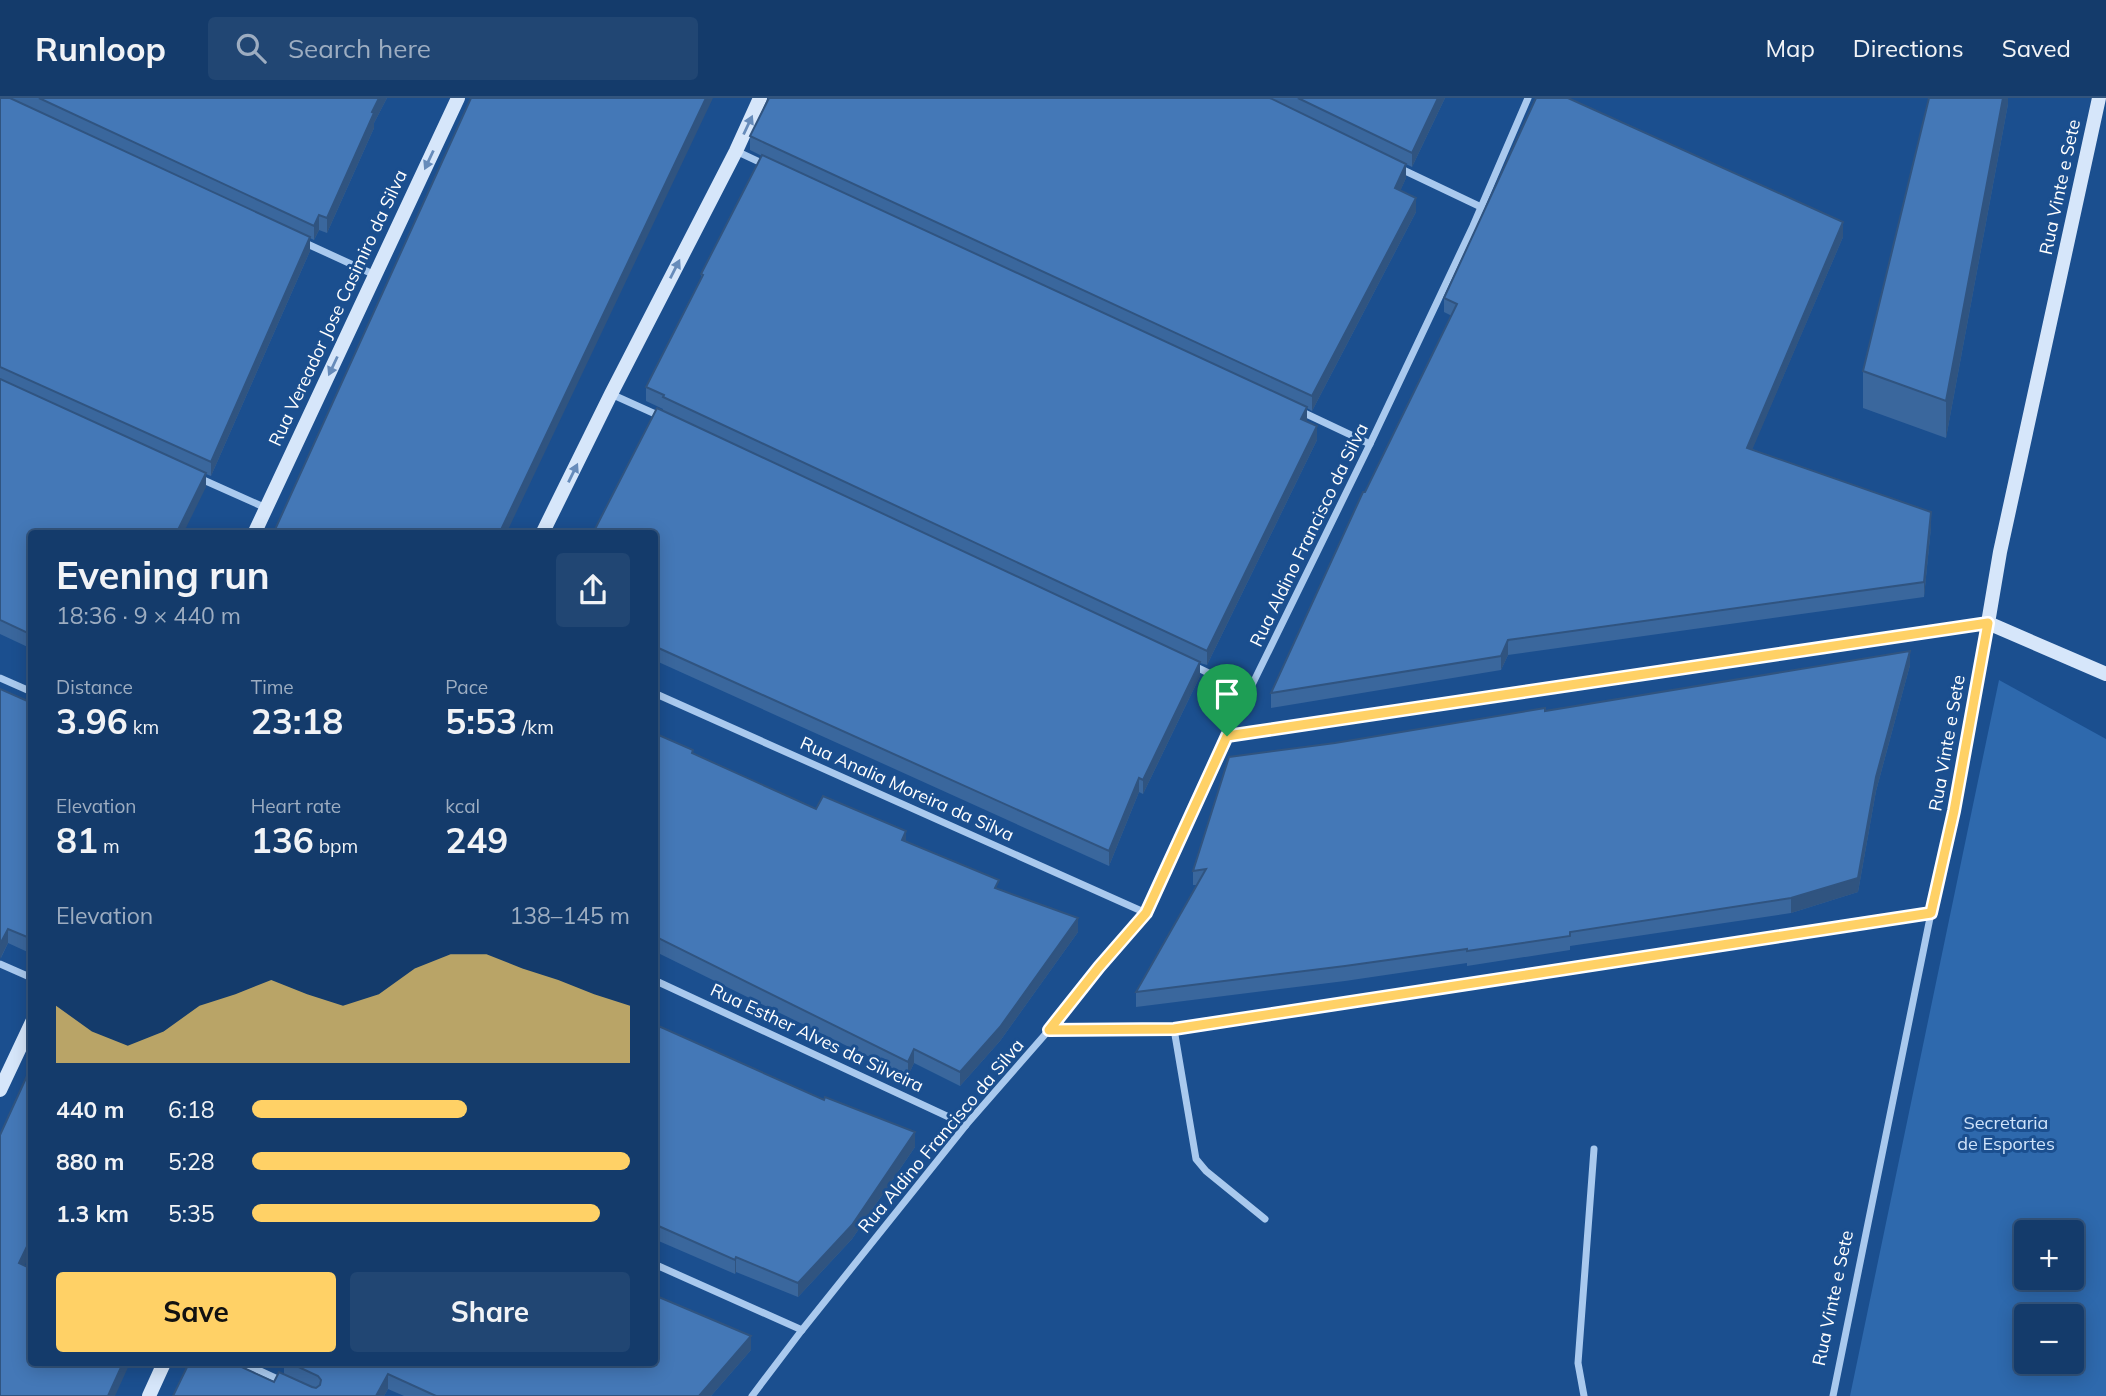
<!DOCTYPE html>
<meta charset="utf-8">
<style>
:root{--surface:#143b6b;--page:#214673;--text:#f1f3f6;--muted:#9dadc1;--line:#33557e;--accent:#ffd166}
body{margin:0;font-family:Mulish,sans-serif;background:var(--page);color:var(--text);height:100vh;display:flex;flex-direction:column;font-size:26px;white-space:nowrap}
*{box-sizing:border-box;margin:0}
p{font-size:23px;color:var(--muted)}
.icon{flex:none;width:38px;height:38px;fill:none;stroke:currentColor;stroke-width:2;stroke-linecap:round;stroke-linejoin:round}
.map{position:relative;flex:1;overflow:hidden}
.drawer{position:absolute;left:28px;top:432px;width:630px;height:836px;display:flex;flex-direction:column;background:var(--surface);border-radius:7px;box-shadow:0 4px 18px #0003,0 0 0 2px var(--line)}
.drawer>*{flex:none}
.fabs{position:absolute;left:2014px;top:1122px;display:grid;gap:14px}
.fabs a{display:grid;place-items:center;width:70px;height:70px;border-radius:7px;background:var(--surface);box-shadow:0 4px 18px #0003,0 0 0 2px var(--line);font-size:35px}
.pin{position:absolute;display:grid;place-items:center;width:60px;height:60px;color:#fff;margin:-72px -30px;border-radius:50% 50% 50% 0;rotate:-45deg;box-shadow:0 0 7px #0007}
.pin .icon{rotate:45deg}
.round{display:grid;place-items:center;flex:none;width:74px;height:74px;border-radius:7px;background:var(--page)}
.head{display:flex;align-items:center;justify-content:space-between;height:119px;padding:0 28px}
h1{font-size:38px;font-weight:700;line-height:52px}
.metrics{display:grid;grid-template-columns:repeat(3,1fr);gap:10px;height:119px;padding:7px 28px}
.metrics div{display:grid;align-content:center}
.metrics b{font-size:35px;font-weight:700}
.metrics small{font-size:19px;font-weight:400}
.metrics p{font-size:19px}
.chart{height:196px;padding:14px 28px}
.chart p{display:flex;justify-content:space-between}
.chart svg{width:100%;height:126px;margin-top:7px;fill:var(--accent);opacity:.7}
.cta{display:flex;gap:14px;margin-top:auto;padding:14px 28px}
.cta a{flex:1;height:80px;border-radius:7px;background:var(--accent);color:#111;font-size:28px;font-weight:700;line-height:80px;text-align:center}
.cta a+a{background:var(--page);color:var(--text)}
ul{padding:0 28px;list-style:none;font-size:23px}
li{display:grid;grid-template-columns:112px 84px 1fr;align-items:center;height:52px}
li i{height:18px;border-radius:9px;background:var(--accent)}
header{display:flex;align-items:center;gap:42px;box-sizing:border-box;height:98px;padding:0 35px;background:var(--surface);border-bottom:2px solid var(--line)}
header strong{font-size:33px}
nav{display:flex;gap:38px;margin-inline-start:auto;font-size:24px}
.search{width:490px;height:63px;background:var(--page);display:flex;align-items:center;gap:18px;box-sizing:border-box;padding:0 24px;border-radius:7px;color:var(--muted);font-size:26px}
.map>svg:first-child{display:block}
.green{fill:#2e69ad;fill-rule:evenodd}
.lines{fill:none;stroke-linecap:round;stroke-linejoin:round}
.street{stroke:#a9c9ee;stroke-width:7}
.secondary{stroke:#d6e6fa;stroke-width:14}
.wall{fill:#3a679d}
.shaded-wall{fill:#305480}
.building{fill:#4478b7;stroke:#305480;stroke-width:2}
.oneway{fill:#668bba}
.route-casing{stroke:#fff;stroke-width:14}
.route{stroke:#ffd166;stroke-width:9}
.labels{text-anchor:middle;stroke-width:6;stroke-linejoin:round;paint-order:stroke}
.street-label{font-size:18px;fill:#fff;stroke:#1b4f8f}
.park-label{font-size:18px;fill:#cfe3fa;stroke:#1b4f8f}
</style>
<header>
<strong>Runloop</strong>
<div class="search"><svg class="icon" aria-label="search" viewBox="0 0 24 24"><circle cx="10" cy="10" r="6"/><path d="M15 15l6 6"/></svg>Search here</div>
<nav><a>Map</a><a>Directions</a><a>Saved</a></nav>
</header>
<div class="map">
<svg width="2106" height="1298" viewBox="0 0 2106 1298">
<rect width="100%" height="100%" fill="#1b4f8f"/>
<!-- green -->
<path class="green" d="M1999 582 2106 641V1298H1850ZM2026 1134H2072V1180H2026ZM2026 1218H2072V1264H2026Z"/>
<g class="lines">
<!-- street -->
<g class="street">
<path d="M736 53 766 67"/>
<path d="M1399 70 1481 109"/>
<path d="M303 144 375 177"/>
<path d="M611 296 662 319"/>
<path d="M1298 312 1370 346"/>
<path d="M199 380 266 410"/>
<path d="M1192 567 1250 595"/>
<path d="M0 580 32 594"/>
<path d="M654 595 1146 815"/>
<path d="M1227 638 1988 525 1954 714 1931 815 1833 1298"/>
<path d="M0 866 32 880"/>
<path d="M654 882 966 1027"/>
<path d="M1174 931 1196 1061 1206 1073 1265 1121"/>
<path d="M1049 932 1174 931 1931 815"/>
<path d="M654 1166 802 1232"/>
<path d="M243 1265 284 1284"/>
<path d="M752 1298 802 1232 966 1027 1049 932 1099 869 1146 815 1227 638 1370 346 1473 128 1528 0"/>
<path d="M1584 1298 1578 1265 1594 1051"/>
</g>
<!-- secondary -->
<g class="secondary">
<path d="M2099 0 2000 454 1988 525 2106 576"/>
<path d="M254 436 458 0"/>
<path d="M542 436 611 296 736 53 760 0"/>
<path d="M0 992 32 924"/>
<path d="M149 1298 164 1265"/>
</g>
</g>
<!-- wall -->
<g class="wall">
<path d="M0 0H387L374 25V30L327 135 319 132 314 142 310 140V153L211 378 206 376V389L32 436V551L0 536Z"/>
<path d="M769 0H1445L1412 69 1406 66V80L1400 93 1416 114 1312 313 1307 310V323L1317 342 1207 567 1200 565V578L1143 696 1139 694 1109 768 654 562V436H594V433L663 313V311L646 303V289L701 182V176L762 58 750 52V38Z"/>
<path d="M2008 0V6L1946 340 1863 310V273Z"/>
<path d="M1843 139 1752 351 1931 429 1924 499 1508 557 1501 572 1271 610V595L1365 394 1452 218 1444 214V200Z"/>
<path d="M1910 567 1876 693 1858 794 1791 815 1570 848V852L1467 868V865L1345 883 1136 909V894L1197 787H1193V773L1335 645 1545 613Z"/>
<path d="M32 605V856L8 845 1 860Z"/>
<path d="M654 635 693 656 816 711 906 743 1078 834 1000 943 960 988 914 965 908 978 654 853Z"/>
<path d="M654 926 915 1049 852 1141 798 1199 736 1174 735 1176 654 1141Z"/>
<path d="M751 1252 711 1298H404L388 1291 384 1298 274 1284 284 1276V1265H654Z"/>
</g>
<!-- shaded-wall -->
<g class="shaded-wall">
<path d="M379 0H387L374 25V30L327 135V120L372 14Z"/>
<path d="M706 0H713L506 436H499Z"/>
<path d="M1438 0H1445L1412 69V55Z"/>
<path d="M2003 0H2008V6L1946 340V303Z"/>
<path d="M1406 66V80L1395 105V90Z"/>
<path d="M1416 100V114L1312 313V298Z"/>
<path d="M319 117V132L314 142V128Z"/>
<path d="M1843 124V139L1747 364V350Z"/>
<path d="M310 139V153L211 378V364Z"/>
<path d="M1307 309V324L1301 321Z"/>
<path d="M1317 328V342L1207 567V553Z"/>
<path d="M206 375V389L183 436H176Z"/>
<path d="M1931 414V429L1924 499V484Z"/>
<path d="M1508 542V557L1501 572V558Z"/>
<path d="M1910 553V567L1876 693 1858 794 1791 815V800L1876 679Z"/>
<path d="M1200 564V578L1143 696V682Z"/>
<path d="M1139 680V694L1109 768V753Z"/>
<path d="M906 733V747L902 742Z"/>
<path d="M1078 820V834L1000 943 960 988V974Z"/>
<path d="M8 831V845L0 861V846Z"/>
<path d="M914 951V965L908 978V964Z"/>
<path d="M915 1034V1049L852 1141 798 1199V1185Z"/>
<path d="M32 1138V1152L19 1180V1165Z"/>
<path d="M736 1159V1174L735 1176V1162Z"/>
<path d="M751 1238V1252L711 1298H699Z"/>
<path d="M123 1265H130L115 1298H108Z"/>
<path d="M388 1276V1291L384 1298H376Z"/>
</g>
<!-- building -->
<g class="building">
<path d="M0 0H10L310 139 211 364 0 269Z"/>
<path d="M39 0H379L372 14 374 15 327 120 319 117 314 128Z"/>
<path d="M471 0H706L499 436H273Z"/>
<path d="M769 0H1270L1406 66 1395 90 1416 100 1312 298 750 38Z"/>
<path d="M1298 0H1438L1412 55Z"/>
<path d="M1536 0H1568L1843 124 1747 350 1931 414 1924 484 1508 542 1501 558 1271 595 1363 394H1365L1457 206 1444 200Z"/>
<path d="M1929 0H2003L1946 303 1863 273Z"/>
<path d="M762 57 1307 309 1301 321 1317 328 1207 553 663 299 664 297 646 289 703 177 701 176Z"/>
<path d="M0 281 206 375 176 436H32V537L0 522Z"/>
<path d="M657 310 1200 564 1143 682 1139 680 1109 753 654 548V436H598L599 435 594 433Z"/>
<path d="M1910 553 1876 679 1858 780 1791 800 1570 834V838L1467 853V851L1345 868 1136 894 1206 771 1193 773 1229 659 1335 645 1545 610V613Z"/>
<path d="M0 591 32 605V841L8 831 0 846Z"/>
<path d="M654 635 693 652 692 655 816 711 823 698 906 733 902 742 999 782 995 790 1078 820 1000 929 960 974 914 951 908 964 654 838Z"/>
<path d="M654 926 824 1002 825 999 915 1034 852 1127 798 1185 736 1159 735 1162 654 1126Z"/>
<path d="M32 967V1138L19 1165 32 1171V1265H123L108 1298H0V1037Z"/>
<path d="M654 1197 751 1238 699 1298H436L388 1276 376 1298H173L189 1265H233L274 1284 279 1274 312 1289 316 1290 320 1287 321 1282 318 1278 290 1265H654Z"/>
</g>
<!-- one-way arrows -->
<defs><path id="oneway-solid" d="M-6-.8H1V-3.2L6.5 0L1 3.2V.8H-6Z" transform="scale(1.75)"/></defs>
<g class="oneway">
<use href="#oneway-solid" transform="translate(748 27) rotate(-65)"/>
<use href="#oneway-solid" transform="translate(429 62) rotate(115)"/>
<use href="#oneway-solid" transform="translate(675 171) rotate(-63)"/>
<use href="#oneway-solid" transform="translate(333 268) rotate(115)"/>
<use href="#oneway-solid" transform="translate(573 375) rotate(-64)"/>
</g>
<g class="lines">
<defs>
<path id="route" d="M1988 525 1954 713 1931 815 1174 931 1049 932 1099 869 1146 815 1227 638Z"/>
</defs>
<!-- route casing -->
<use href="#route" class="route-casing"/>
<!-- route -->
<use href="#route" class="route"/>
</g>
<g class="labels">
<!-- street labels -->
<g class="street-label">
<text transform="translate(2060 89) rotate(-78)" y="6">Rua Vinte e Sete</text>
<text transform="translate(338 210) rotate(-65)" y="6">Rua Vereador Jose Casimiro da Silva</text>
<text transform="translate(1309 437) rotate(-64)" y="6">Rua Aldino Francisco da Silva</text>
<text transform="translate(1947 645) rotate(-80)" y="6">Rua Vinte e Sete</text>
<text transform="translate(907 691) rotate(24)" y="6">Rua Analia Moreira da Silva</text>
<text transform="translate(817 940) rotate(25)" y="6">Rua Esther Alves da Silveira</text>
<text transform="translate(941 1038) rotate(-50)" y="6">Rua Aldino Francisco da Silva</text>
<text transform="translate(1833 1200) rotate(-78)" y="6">Rua Vinte e Sete</text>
</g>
<!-- park labels -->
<g class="park-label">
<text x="2006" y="1031">Secretaria<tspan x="2006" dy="21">de Esportes</tspan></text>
</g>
</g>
</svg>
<div class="fabs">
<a>+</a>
<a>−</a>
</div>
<div class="pin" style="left:1227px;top:638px;background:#1e9e55"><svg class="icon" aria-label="arrive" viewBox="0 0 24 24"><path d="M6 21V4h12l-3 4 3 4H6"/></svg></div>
<section class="drawer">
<div class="head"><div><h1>Evening run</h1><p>18:36 · 9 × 440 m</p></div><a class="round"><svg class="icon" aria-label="share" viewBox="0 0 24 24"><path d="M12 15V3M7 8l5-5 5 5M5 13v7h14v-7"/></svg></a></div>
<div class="metrics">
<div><p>Distance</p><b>3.96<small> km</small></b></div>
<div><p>Time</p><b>23:18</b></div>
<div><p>Pace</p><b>5:53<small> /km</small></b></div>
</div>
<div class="metrics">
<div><p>Elevation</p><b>81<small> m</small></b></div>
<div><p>Heart rate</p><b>136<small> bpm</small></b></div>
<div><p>kcal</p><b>249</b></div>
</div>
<div class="chart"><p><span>Elevation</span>138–145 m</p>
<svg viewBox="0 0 160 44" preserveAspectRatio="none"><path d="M0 44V24L10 33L20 38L30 33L40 24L50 20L60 15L70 20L80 24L90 20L100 11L110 6L120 6L130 11L140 15L150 20L160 24V44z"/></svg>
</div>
<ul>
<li><b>440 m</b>6:18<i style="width:57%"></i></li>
<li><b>880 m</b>5:28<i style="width:100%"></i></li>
<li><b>1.3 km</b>5:35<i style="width:92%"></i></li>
</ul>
<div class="cta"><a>Save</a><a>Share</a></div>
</section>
</div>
